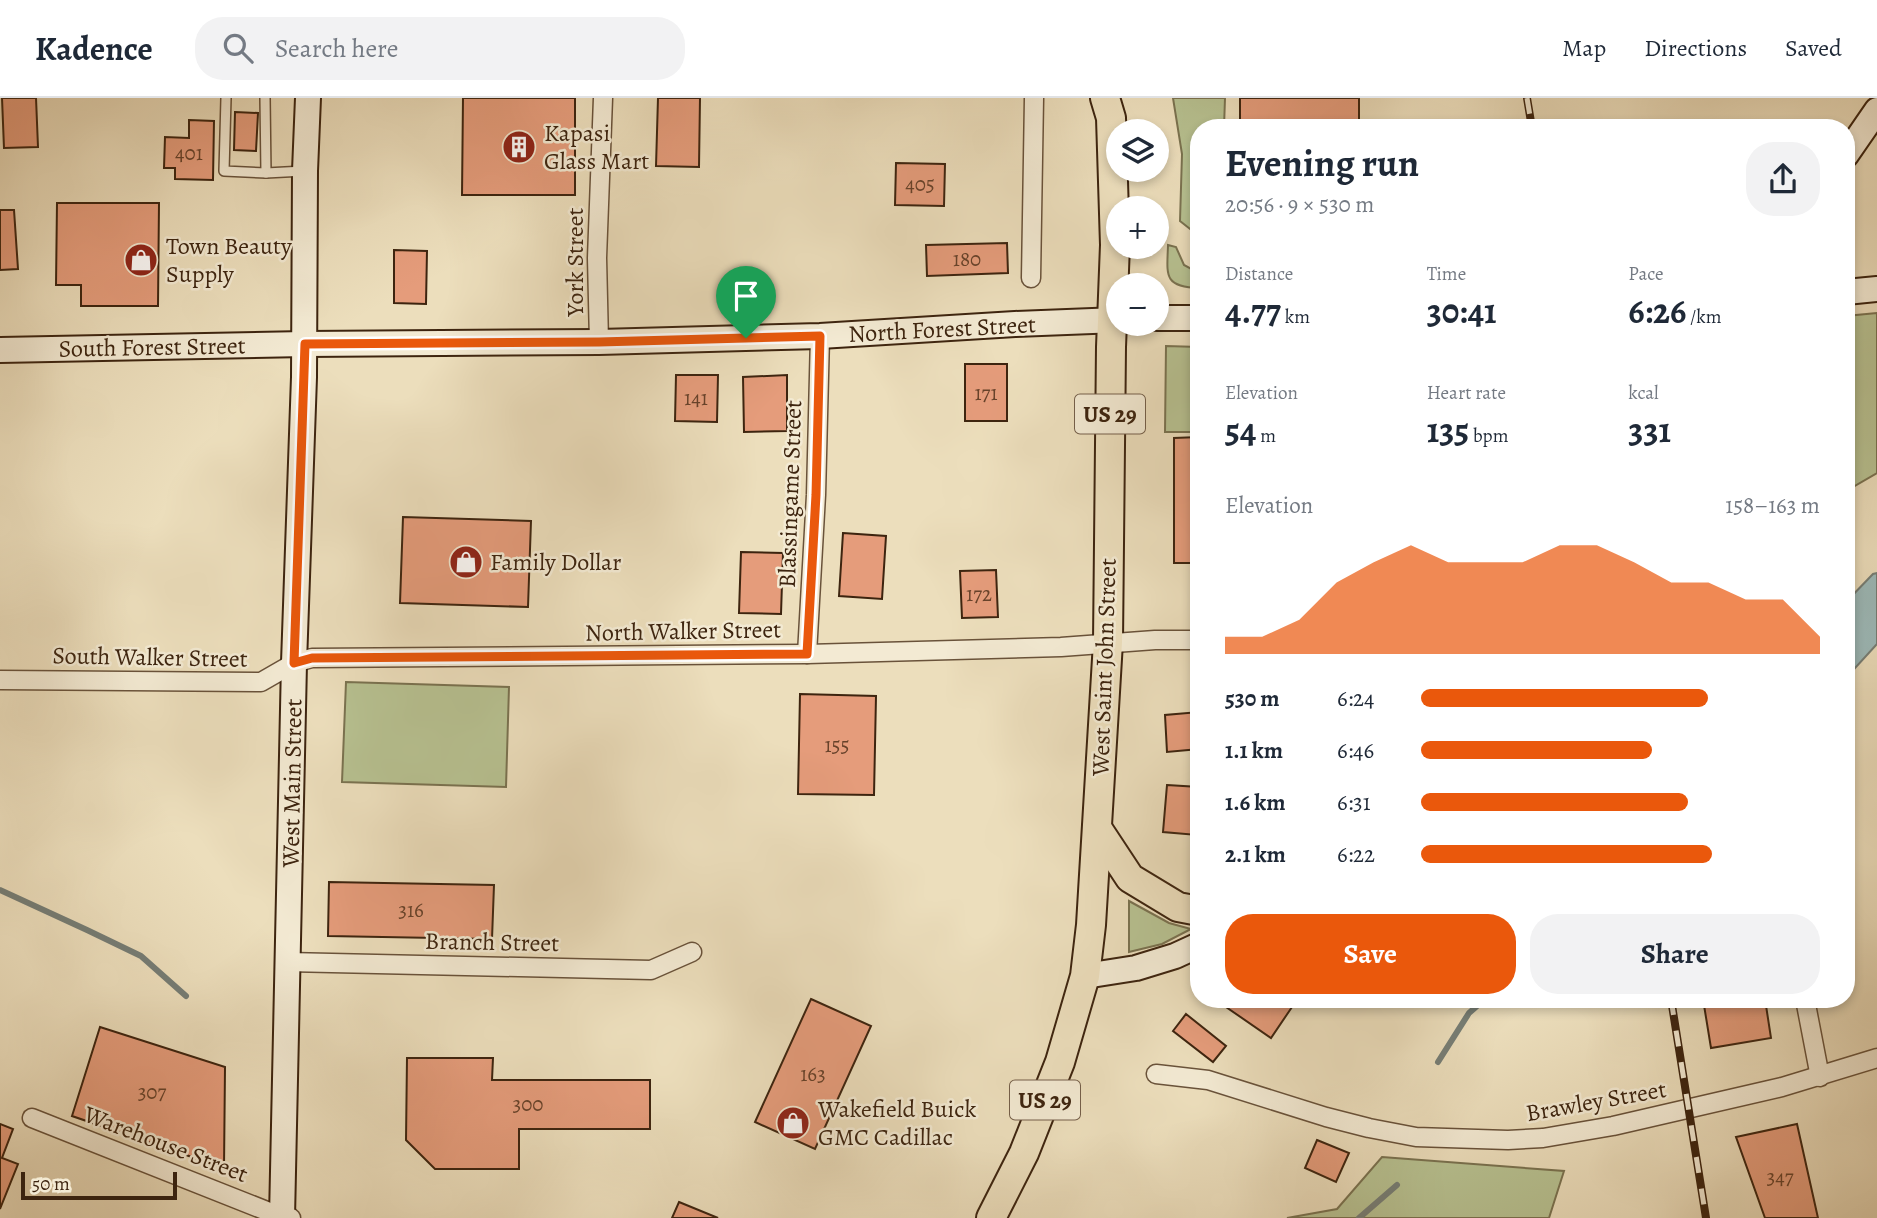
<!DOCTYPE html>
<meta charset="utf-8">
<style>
:root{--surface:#fff;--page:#f2f2f3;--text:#1f2937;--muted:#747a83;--line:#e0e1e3;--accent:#ea580c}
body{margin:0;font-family:Alegreya,serif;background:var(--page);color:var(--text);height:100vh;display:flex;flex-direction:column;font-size:26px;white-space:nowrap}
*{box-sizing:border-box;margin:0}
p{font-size:23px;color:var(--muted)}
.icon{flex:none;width:38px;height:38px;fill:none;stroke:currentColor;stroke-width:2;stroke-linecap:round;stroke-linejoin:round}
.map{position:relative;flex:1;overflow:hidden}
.panel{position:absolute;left:1190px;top:21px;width:665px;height:889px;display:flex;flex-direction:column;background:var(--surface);border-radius:28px;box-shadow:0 4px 10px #0003}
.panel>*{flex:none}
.tools{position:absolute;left:1106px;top:21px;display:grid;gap:14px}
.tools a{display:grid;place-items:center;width:63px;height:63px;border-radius:50%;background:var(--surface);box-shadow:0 4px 10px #0003;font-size:35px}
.scale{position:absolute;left:21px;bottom:18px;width:156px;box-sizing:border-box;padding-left:7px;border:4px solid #3d240f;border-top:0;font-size:19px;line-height:24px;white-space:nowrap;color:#3d240f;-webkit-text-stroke:5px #f3ead3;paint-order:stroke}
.pin{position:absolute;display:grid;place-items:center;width:60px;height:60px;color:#fff;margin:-72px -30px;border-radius:50% 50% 50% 0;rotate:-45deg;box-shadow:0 0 7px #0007}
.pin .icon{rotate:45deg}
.round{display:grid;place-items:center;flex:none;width:74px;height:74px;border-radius:28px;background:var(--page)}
.head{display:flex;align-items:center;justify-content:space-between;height:119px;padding:0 35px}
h1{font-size:38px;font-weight:700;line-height:52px}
.stats{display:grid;grid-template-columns:repeat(3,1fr);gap:10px;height:119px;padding:7px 35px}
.stats div{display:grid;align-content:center}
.stats b{font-size:35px;font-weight:700}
.stats small{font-size:19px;font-weight:400}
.stats p{font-size:19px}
.chart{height:196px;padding:14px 35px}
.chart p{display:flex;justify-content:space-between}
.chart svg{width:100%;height:126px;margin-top:7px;fill:var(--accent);opacity:.7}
.button{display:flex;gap:14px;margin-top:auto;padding:14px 35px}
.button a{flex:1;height:80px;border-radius:28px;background:var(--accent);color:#fff;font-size:28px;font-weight:700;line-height:80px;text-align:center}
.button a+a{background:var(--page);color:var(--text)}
ul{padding:0 35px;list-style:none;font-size:23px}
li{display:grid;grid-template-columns:112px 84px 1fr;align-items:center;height:52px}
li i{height:18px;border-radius:9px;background:var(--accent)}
header{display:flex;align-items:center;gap:42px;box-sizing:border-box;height:98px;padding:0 35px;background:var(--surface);border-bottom:2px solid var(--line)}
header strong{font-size:33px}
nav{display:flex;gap:38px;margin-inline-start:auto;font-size:24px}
.search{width:490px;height:63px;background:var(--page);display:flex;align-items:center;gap:18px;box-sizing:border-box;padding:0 24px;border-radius:28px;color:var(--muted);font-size:26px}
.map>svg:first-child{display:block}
.green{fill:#b7c191;stroke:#7a7250;stroke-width:2}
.water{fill:#9cbaba;stroke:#767e76;stroke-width:2}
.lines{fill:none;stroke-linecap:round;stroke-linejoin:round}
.stream{stroke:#767e76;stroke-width:6}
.building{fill:#e59c7b;stroke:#3d240f;stroke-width:2}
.lane-casing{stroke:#69523a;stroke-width:12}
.street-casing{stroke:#69523a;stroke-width:21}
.secondary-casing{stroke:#3d240f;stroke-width:28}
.primary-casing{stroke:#3d240f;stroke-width:32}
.lane{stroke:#f3ead3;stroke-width:9}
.street{stroke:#f3ead3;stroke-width:18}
.secondary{stroke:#f3ead3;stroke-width:24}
.primary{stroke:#ecdebc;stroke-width:28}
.rail-casing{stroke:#3d240f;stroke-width:8}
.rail{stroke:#f3ead3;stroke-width:5;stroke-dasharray:16;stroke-linecap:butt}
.route-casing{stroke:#fff;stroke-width:14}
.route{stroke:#ea580c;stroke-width:9}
.labels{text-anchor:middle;stroke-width:5;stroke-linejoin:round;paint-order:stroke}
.number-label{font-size:21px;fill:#67422a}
.shield{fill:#f3ead3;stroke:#745f4a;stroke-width:2}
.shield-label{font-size:23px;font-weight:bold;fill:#3d240f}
.poi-label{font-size:24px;fill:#3d240f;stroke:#f3ead3;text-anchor:start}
.street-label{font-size:24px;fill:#3d240f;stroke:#f3ead3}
</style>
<header>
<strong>Kadence</strong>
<div class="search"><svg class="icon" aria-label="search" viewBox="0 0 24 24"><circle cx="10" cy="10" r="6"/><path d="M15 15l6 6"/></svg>Search here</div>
<nav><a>Map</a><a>Directions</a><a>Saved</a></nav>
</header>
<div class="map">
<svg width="1877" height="1120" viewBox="0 0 1877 1120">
<rect width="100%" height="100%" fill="#ecdebc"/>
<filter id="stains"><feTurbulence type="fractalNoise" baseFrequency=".00286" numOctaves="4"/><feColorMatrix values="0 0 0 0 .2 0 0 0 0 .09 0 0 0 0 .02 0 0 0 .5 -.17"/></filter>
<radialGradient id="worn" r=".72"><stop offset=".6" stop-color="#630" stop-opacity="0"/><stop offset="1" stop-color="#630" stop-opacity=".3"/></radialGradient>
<!-- green -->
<g class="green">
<path d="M1173 0H1225L1224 30H1199V138L1180 123 1182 56Z"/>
<path d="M1168 147 1176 149 1184 167 1199 175V190C1163 189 1167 177 1168 147Z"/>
<path d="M1877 215V375L1846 393V218Z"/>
<path d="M1166 248 1199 249V298L1194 303V334H1165Z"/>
<path d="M346 584 509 589 506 689 342 684Z"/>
<path d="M1129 803 1169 825 1191 831 1162 846 1129 854Z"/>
<path d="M1382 1059 1564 1073 1549 1120H1287L1337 1111Z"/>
</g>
<!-- water -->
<path class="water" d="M1877 475V546L1846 580V504L1873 476Z"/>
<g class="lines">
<!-- stream -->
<g class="stream">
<path d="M0 792 87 832 141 858 186 898"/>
<path d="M1438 964 1469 915 1485 901"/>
<path d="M1359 1120 1397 1087"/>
</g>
</g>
<!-- building -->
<g class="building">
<path d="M2 0H36L38 49 4 50Z"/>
<path d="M463 0H575V97H462Z"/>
<path d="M658 0H700L699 69 656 68Z"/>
<rect x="1240" y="0" width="119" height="30"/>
<path d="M235 14 258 15 256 53 234 52Z"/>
<path d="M189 22 214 23 213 82 175 81V70H164L165 39 189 40Z"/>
<path d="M896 65 945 66 944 108 895 107Z"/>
<path d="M57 105H159L158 208H81V187H56Z"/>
<path d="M0 112H14L18 171 0 172Z"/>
<path d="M1007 145 1008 175 927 178 926 147Z"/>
<path d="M394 152 427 153 426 206 394 205Z"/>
<rect x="965" y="266" width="42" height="57"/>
<path d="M676 277H718L717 324 675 323Z"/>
<path d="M787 277V333L744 334 743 279Z"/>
<path d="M1199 339V465H1174V340Z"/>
<path d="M403 419 531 423 528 509 400 505Z"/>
<path d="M843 435 886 438 882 501 839 498Z"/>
<path d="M741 454 783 455 781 516 739 515Z"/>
<path d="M996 472 998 519 962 520 960 473Z"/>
<path d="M800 596 876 598 874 697 798 696Z"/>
<path d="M1199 614V651L1167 654 1165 617Z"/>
<path d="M1167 687 1199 689 1197 737 1163 734Z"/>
<path d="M329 784 494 787 492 841 328 838Z"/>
<path d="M811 901 871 928 815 1051 755 1024Z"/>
<path d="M1232 901H1281L1292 909 1271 940 1226 909Z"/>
<path d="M1703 901H1765L1771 940 1711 950Z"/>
<path d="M1186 916 1226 948 1213 964 1173 933Z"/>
<path d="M100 929 225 969 224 1070 72 1018Z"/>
<path d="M407 960H493L492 982H650V1031H519V1071H435L406 1042Z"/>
<path d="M0 1026 13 1031 2 1060 18 1066 0 1111Z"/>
<path d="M1797 1026 1818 1120H1765L1736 1039Z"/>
<path d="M1317 1042 1349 1055 1336 1084 1305 1070Z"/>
<path d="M679 1104 718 1120H672Z"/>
</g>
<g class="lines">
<defs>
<g id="lane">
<path d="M226 0 224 73 266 75 304 73"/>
<path d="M265 0 266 75"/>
</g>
<g id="street">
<path d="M1031 180 1034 0"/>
<path d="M599 244 597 160 603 0"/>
<path d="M807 556 816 397 820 238"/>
<path d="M0 582 261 584 294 565 312 560 807 556 1061 549 1155 542H1199"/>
<path d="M287 864 651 872 692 854"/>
<path d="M1805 901 1820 979"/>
<path d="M1156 976 1208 982 1326 1019 1369 1030 1416 1039 1508 1042 1543 1040 1613 1028 1782 989 1877 960"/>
<path d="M32 1020 282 1119 291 1120"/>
</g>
<g id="secondary">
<path d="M1846 57 1877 12"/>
<path d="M1846 194 1877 191"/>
<path d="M1157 220H1199"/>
<path d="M0 252 305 246 599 244 820 238 1015 226 1118 222"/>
<path d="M1085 878 1136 870 1175 858 1199 847"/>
<path d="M282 1120 294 565 304 279 305 73 308 0"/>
</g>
<g id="primary">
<path d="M1097 730 1130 780 1178 809 1199 813"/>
<path d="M991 1120 1024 1055 1060 964 1085 878 1091 827 1108 544 1111 249 1115 147 1111 20 1105 0"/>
</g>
</defs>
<!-- lane casing -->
<use href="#lane" class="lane-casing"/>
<!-- street casing -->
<use href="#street" class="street-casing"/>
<!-- secondary casing -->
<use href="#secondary" class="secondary-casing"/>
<!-- primary casing -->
<use href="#primary" class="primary-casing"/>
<!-- lane -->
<use href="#lane" class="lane"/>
<!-- street -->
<use href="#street" class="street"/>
<!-- secondary -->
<use href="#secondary" class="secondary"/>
<!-- primary -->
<use href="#primary" class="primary"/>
<defs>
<g id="rail">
<path d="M1527 0 1532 30"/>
<path d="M1671 901 1706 1120"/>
</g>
</defs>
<!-- rail casing -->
<use href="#rail" class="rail-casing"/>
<!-- rail -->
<use href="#rail" class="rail"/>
</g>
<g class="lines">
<defs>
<path id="route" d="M820 238 816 397 807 556 312 560 294 565 305 246 599 244Z"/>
</defs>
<!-- route casing -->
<use href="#route" class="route-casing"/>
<!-- route -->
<use href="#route" class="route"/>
</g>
<!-- icons -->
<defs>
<symbol id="building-disc" viewBox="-11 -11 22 22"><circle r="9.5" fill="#8f2418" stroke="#f3ead3"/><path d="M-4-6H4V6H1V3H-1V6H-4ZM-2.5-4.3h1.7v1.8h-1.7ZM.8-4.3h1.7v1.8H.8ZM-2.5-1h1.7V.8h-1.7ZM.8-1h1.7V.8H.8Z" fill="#fff"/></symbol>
<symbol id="shop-disc" viewBox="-11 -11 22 22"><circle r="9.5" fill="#8f2418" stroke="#f3ead3"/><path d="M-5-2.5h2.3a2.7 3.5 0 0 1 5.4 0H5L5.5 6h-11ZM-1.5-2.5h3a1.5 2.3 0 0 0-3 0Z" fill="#fff"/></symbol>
</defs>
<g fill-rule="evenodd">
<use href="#building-disc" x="500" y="30" width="38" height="38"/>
<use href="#shop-disc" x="122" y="143" width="38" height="38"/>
<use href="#shop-disc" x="447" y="445" width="38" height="38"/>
<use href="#shop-disc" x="774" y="1006" width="38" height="38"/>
</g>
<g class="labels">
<!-- number labels -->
<g class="number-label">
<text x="189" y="62">401</text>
<text x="920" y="93">405</text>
<text x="967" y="168">180</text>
<text x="986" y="302">171</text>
<text x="696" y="307">141</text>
<text x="979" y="503">172</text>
<text x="837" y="654">155</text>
<text x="411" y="819">316</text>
<text x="813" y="983">163</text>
<text x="152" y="1001">307</text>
<text x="528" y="1013">300</text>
<text x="1780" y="1086">347</text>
</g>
<!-- shield labels -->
<g class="shield">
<rect x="1075" y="296.5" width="70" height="39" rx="5"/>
<rect x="1010" y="982.5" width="70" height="39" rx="5"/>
</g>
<g class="shield-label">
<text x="1110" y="324">US 29</text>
<text x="1045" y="1010">US 29</text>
</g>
<!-- poi labels -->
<g class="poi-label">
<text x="544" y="43">Kapasi<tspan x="544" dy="28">Glass Mart</tspan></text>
<text x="166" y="156">Town Beauty<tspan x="166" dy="28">Supply</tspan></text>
<text x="490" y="472">Family Dollar</text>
<text x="818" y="1019">Wakefield Buick<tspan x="818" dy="28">GMC Cadillac</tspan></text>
</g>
<!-- street labels -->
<g class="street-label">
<text transform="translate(575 164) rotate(-90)" y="8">York Street</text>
<text transform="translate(942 231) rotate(-3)" y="8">North Forest Street</text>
<text transform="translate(152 249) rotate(-1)" y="8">South Forest Street</text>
<text transform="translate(790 396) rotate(-88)" y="8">Blassingame Street</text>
<text transform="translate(683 533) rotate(-1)" y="8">North Walker Street</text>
<text transform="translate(150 559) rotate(1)" y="8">South Walker Street</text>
<text transform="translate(1104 569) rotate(-88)" y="8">West Saint John Street</text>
<text transform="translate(292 685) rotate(-89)" y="8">West Main Street</text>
<text transform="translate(492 844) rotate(1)" y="8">Branch Street</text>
<text transform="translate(1596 1003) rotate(-10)" y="8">Brawley Street</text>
<text transform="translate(166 1046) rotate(21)" y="8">Warehouse Street</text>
</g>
</g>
<rect width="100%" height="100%" filter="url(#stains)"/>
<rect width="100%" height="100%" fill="url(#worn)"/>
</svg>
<div class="tools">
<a><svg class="icon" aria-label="layers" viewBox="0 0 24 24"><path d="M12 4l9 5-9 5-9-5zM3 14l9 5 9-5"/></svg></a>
<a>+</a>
<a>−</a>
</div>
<div class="scale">50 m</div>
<div class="pin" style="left:746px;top:240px;background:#1e9e55"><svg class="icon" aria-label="arrive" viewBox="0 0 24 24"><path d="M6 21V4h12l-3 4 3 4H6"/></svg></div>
<section class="panel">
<div class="head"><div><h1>Evening run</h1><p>20:56 · 9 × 530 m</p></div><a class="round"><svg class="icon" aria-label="share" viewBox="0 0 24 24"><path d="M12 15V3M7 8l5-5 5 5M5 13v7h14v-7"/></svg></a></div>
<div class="stats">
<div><p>Distance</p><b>4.77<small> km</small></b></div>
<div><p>Time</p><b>30:41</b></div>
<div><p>Pace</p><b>6:26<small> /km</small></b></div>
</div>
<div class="stats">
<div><p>Elevation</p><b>54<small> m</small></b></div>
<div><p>Heart rate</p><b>135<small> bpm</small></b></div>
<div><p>kcal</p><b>331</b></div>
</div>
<div class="chart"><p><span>Elevation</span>158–163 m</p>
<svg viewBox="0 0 160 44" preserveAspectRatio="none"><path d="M0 44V38L10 38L20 32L30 19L40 12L50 6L60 12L70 12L80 12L90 6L100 6L110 12L120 19L130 19L140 25L150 25L160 38V44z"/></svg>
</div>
<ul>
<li><b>530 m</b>6:24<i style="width:72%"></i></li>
<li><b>1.1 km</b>6:46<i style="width:58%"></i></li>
<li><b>1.6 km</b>6:31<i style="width:67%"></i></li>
<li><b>2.1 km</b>6:22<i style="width:73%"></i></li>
</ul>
<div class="button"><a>Save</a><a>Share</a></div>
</section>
</div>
